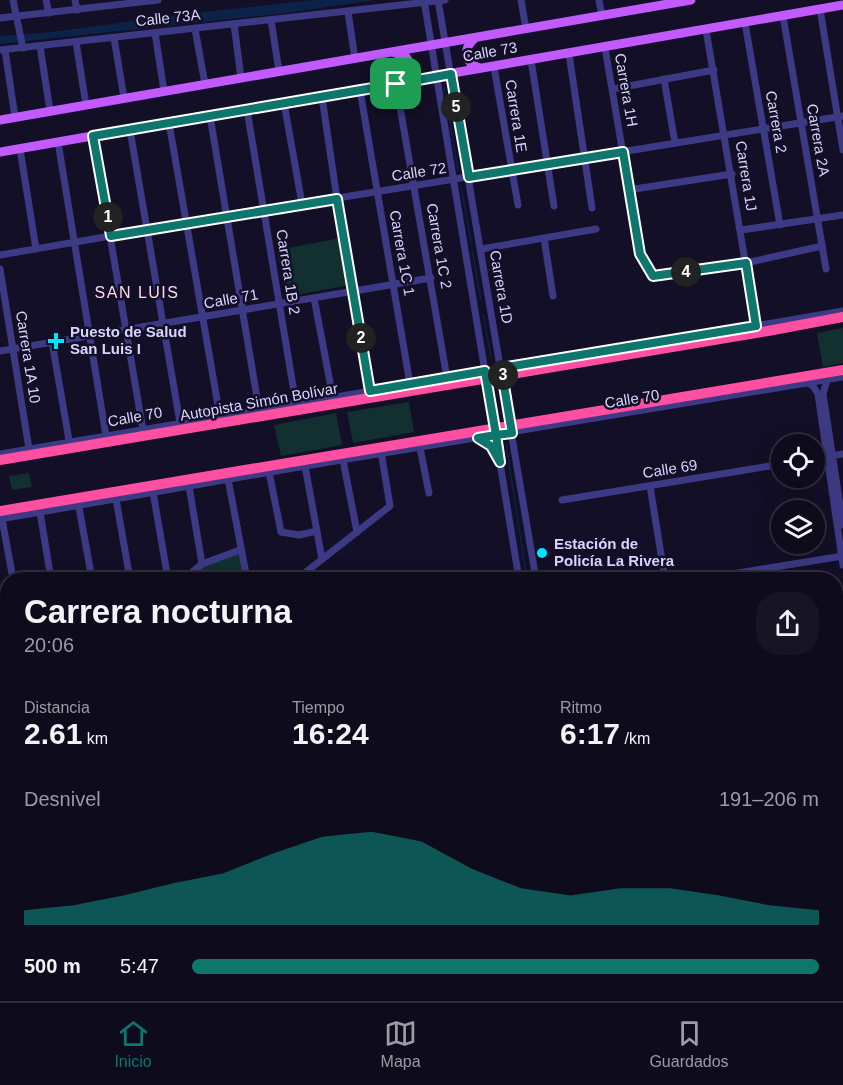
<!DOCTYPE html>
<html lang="es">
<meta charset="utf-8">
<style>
:root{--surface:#0e0b1c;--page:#171425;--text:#f1f3f6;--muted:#9b9ba3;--line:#2e2b3b;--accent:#0f766e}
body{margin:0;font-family:Helvetica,sans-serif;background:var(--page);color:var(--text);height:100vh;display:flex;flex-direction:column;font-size:22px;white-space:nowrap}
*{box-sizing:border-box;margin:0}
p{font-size:20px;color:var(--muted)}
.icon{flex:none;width:33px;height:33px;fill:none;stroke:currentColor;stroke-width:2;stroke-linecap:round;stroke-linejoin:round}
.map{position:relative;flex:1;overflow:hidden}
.side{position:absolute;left:0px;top:572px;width:843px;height:430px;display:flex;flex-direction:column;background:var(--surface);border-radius:24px 24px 0 0;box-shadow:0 6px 24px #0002,0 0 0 2px var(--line)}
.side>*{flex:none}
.tools{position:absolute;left:771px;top:434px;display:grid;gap:12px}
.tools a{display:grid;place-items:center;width:54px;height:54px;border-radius:50%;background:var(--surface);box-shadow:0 6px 24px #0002,0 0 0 2px var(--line);font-size:30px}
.pin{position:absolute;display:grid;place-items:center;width:51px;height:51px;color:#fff;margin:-26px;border-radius:12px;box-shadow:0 3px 9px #0006}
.km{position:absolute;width:30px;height:30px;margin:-15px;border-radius:50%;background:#222;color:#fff;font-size:16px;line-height:30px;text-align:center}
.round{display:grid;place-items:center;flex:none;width:63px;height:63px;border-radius:24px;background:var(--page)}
.overview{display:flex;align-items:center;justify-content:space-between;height:102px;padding:0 24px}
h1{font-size:33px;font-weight:700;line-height:45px}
.metrics{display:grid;grid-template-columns:repeat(3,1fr);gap:9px;height:102px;padding:6px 24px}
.metrics div{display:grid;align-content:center}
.metrics b{font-size:30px;font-weight:700}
.metrics small{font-size:16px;font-weight:400}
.metrics p{font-size:16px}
.chart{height:168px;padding:12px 24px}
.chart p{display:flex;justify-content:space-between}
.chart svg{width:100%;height:108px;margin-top:6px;fill:var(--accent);opacity:.7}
ul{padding:0 24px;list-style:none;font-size:20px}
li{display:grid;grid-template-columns:96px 72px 1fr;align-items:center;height:45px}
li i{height:15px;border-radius:8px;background:var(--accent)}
.dock{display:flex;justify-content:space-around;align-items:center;height:84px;border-top:2px solid var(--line);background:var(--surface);font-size:16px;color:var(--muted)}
.dock a{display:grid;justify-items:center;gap:3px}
.dock .active{color:var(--accent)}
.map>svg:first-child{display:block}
.green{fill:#12302f}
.water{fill:#0c2248}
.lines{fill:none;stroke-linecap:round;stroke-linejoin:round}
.stream{stroke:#0c2248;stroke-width:1.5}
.minor{stroke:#3d3a85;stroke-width:7}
.major{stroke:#c25bff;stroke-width:9}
.highway{stroke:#ff4fa3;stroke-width:10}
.route-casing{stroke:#fff;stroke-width:12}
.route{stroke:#0f766e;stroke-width:8}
.poi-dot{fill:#00e5ff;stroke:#130f26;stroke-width:2}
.labels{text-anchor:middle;stroke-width:5;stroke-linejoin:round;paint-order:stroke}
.street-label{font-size:15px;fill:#d9d4ff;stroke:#130f26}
.poi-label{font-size:15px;font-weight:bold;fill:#d9d4ff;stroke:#130f26;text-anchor:start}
.neighbourhood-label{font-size:16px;letter-spacing:1.5px;fill:#ffd6f0;stroke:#130f26}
</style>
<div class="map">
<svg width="843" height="1001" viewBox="0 0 843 1001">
<rect width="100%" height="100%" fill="#130f26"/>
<!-- green -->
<g class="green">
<path d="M341 238 350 285 286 297 277 250Z"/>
<path d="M843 328V363L823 367 817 333Z"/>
<path d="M409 402 414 432 353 443 347 412Z"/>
<path d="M336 413 342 445 281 456 274 425Z"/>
<path d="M29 473 32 487 12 490 9 476Z"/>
<path d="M240 550 247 579H184L202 564Z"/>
<path d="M41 995H89L91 1001H46Z"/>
<path d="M176 995H211L217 1001H169Z"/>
</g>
<!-- water -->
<path class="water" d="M313 0H375L287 13 0 44V36L51 32 185 14Z"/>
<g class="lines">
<!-- stream -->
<g class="stream">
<path d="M444 88 458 171"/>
<path d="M461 186 471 242"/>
<path d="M472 250 481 300"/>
<path d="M483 315 491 356"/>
<path d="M506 444 527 579"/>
</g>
<!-- minor -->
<g class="minor">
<path d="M13 0 23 48"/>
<path d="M46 0 49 13"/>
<path d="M75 0 77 10"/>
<path d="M424 0 519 579"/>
<path d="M438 0 536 579"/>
<path d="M521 0 526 29"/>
<path d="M599 0 602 16"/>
<path d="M820 9 843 150"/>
<path d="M348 12 355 59"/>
<path d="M783 16 826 269"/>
<path d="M0 18 158 0"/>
<path d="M271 20 279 71"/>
<path d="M745 23 780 225"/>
<path d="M234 24 241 78"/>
<path d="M195 29 205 84"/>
<path d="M706 30 756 326"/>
<path d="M155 33 164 91"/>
<path d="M114 38 124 98"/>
<path d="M76 42 86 105"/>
<path d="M40 46 50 111"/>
<path d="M605 48 640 254 653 276 746 263 822 246"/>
<path d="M0 50 445 0"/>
<path d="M5 50 15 117"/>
<path d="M569 54 592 208"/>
<path d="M531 60 554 206"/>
<path d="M494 67 518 205"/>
<path d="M664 79 675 143"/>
<path d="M396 84 447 378"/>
<path d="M613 89 714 70"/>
<path d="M360 90 410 384"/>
<path d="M322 97 337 199 371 393"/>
<path d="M284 103 302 204"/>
<path d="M247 110 296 404"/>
<path d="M210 116 259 410"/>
<path d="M169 123 220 417"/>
<path d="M130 130 180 423"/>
<path d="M93 136 143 430"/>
<path d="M58 142 106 436"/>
<path d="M20 149 36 249"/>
<path d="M628 190 732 174"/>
<path d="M741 230 843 215"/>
<path d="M544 238 553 296"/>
<path d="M481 249 596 229"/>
<path d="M0 255 227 216 843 116"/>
<path d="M0 269 29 449"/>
<path d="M314 298 333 398"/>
<path d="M52 342 70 446"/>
<path d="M0 351 431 278"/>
<path d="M827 380 823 394 843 525"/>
<path d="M808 383 813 386 818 394 843 565"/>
<path d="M478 438 491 446 498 456"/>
<path d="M420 448 429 493"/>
<path d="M0 454 843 311"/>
<path d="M814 459 843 454"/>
<path d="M343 460 357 532"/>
<path d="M305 466 322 559"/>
<path d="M269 472 281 532 299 535 317 531"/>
<path d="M228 479 247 579"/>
<path d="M189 486 202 564"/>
<path d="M650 486 665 579"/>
<path d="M153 492 168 579"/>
<path d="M116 499 130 579"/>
<path d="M562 500 782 464"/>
<path d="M78 502 92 579"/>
<path d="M40 512 51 579"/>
<path d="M0 519 305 466 843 377"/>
<path d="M2 519 13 579"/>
<path d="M184 579 202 564 240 550"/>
<path d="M297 579 390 506 381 451"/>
<path d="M701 579 843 556"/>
<path d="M0 628 8 627"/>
<path d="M836 643 843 642"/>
<path d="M0 688 8 707"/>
<path d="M836 721 843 720"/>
<path d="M0 734 8 753"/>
<path d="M0 819 8 813"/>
<path d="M836 846 843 845"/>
<path d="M836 865 843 863"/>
<path d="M0 971 8 965"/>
<path d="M836 990 837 1001"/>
<path d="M307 994 308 1001"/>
<path d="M556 994 557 1001"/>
<path d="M587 994 588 1001"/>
<path d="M603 994 604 1001"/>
<path d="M771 994 772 1001"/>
<path d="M803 994 804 1001"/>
<path d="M94 996 100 998 109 994"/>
<path d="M451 997 465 994"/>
<path d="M256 1001 265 994"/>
<path d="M276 1001 286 994"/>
<path d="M419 1001 422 994"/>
<path d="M617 1001 640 994"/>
</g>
<!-- major -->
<g class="major">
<path d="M474 39C462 49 465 64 480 68"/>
<path d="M395 53 406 57 412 66 409 77 402 82"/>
<path d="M0 120 691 0"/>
<path d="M0 152 843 5"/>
</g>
<!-- highway -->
<g class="highway">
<path d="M0 460 768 331 843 317"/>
<path d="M0 511 843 370"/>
</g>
</g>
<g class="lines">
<defs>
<path id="route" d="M396 84 93 136 111 236 337 199 370 391 485 371 496 435 478 438 491 446 500 462 496 435 512 433 501 368 756 326 746 263 653 276 640 254 623 152 469 177 451 74 396 84"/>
</defs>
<!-- route casing -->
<use href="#route" class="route-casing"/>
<!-- route -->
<use href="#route" class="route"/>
</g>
<!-- markers -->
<g class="poi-dot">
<path d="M53 332h6v6h6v6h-6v6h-6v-6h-6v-6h6z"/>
<circle cx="542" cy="553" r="6"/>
</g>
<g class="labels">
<!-- street labels -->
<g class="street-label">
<text transform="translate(168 18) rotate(-6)" y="5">Calle 73A</text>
<text transform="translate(490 52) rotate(-10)" y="5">Calle 73</text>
<text transform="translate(626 90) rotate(80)" y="5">Carrera 1H</text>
<text transform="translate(516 116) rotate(81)" y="5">Carrera 1E</text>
<text transform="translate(776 122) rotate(80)" y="5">Carrera 2</text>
<text transform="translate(818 140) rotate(80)" y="5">Carrera 2A</text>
<text transform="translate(419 172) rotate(-9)" y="5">Calle 72</text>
<text transform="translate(746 176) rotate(81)" y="5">Carrera 1J</text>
<text transform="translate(439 246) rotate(80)" y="5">Carrera 1C 2</text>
<text transform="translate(402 253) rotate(80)" y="5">Carrera 1C 1</text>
<text transform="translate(288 272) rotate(81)" y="5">Carrera 1B 2</text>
<text transform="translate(501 287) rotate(80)" y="5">Carrera 1D</text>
<text transform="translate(231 299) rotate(-10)" y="5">Calle 71</text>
<text transform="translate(28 357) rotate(81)" y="5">Carrera 1A 10</text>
<text transform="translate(632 399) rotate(-9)" y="5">Calle 70</text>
<text transform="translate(259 402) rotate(-10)" y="5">Autopista Simón Bolívar</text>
<text transform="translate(135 417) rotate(-10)" y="5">Calle 70</text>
<text transform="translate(670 469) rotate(-9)" y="5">Calle 69</text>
</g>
<!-- poi labels -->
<g class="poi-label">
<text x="70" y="337">Puesto de Salud<tspan x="70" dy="17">San Luis I</tspan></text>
<text x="554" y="549">Estación de<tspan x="554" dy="17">Policía La Rivera</tspan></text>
</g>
<!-- neighbourhood labels -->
<g class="neighbourhood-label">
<text x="137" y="298">SAN LUIS</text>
</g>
</g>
</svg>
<div class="tools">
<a><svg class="icon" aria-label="locate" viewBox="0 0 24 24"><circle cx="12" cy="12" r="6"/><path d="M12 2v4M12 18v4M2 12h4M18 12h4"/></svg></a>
<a><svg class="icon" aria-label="layers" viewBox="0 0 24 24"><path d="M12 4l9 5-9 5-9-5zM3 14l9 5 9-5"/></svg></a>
</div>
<div class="pin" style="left:396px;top:84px;background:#1e9e55"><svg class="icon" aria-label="arrive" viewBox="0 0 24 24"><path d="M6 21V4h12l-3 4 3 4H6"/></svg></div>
<b class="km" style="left:108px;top:217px">1</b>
<b class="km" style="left:361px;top:338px">2</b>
<b class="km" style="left:503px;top:375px">3</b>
<b class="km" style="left:686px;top:272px">4</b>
<b class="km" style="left:456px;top:107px">5</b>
<section class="side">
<div class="overview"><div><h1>Carrera nocturna</h1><p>20:06</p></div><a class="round"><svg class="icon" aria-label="share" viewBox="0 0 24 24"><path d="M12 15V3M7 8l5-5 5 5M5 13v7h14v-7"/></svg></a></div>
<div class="metrics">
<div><p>Distancia</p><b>2.61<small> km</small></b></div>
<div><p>Tiempo</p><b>16:24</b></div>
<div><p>Ritmo</p><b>6:17<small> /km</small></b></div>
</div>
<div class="chart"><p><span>Desnivel</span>191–206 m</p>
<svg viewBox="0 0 160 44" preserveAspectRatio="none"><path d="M0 44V38L10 36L20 32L30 27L40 23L50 15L60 8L70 6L80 10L90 21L100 29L110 32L120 29L130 29L140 32L150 36L160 38V44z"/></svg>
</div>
<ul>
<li><b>500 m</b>5:47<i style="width:100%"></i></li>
</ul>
</section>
</div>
<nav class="dock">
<a class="active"><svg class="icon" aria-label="home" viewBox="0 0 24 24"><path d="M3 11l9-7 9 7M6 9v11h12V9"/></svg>Inicio</a>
<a><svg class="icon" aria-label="map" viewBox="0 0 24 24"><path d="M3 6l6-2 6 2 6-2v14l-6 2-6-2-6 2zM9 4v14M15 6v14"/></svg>Mapa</a>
<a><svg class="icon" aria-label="saved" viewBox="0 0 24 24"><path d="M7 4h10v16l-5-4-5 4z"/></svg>Guardados</a>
</nav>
